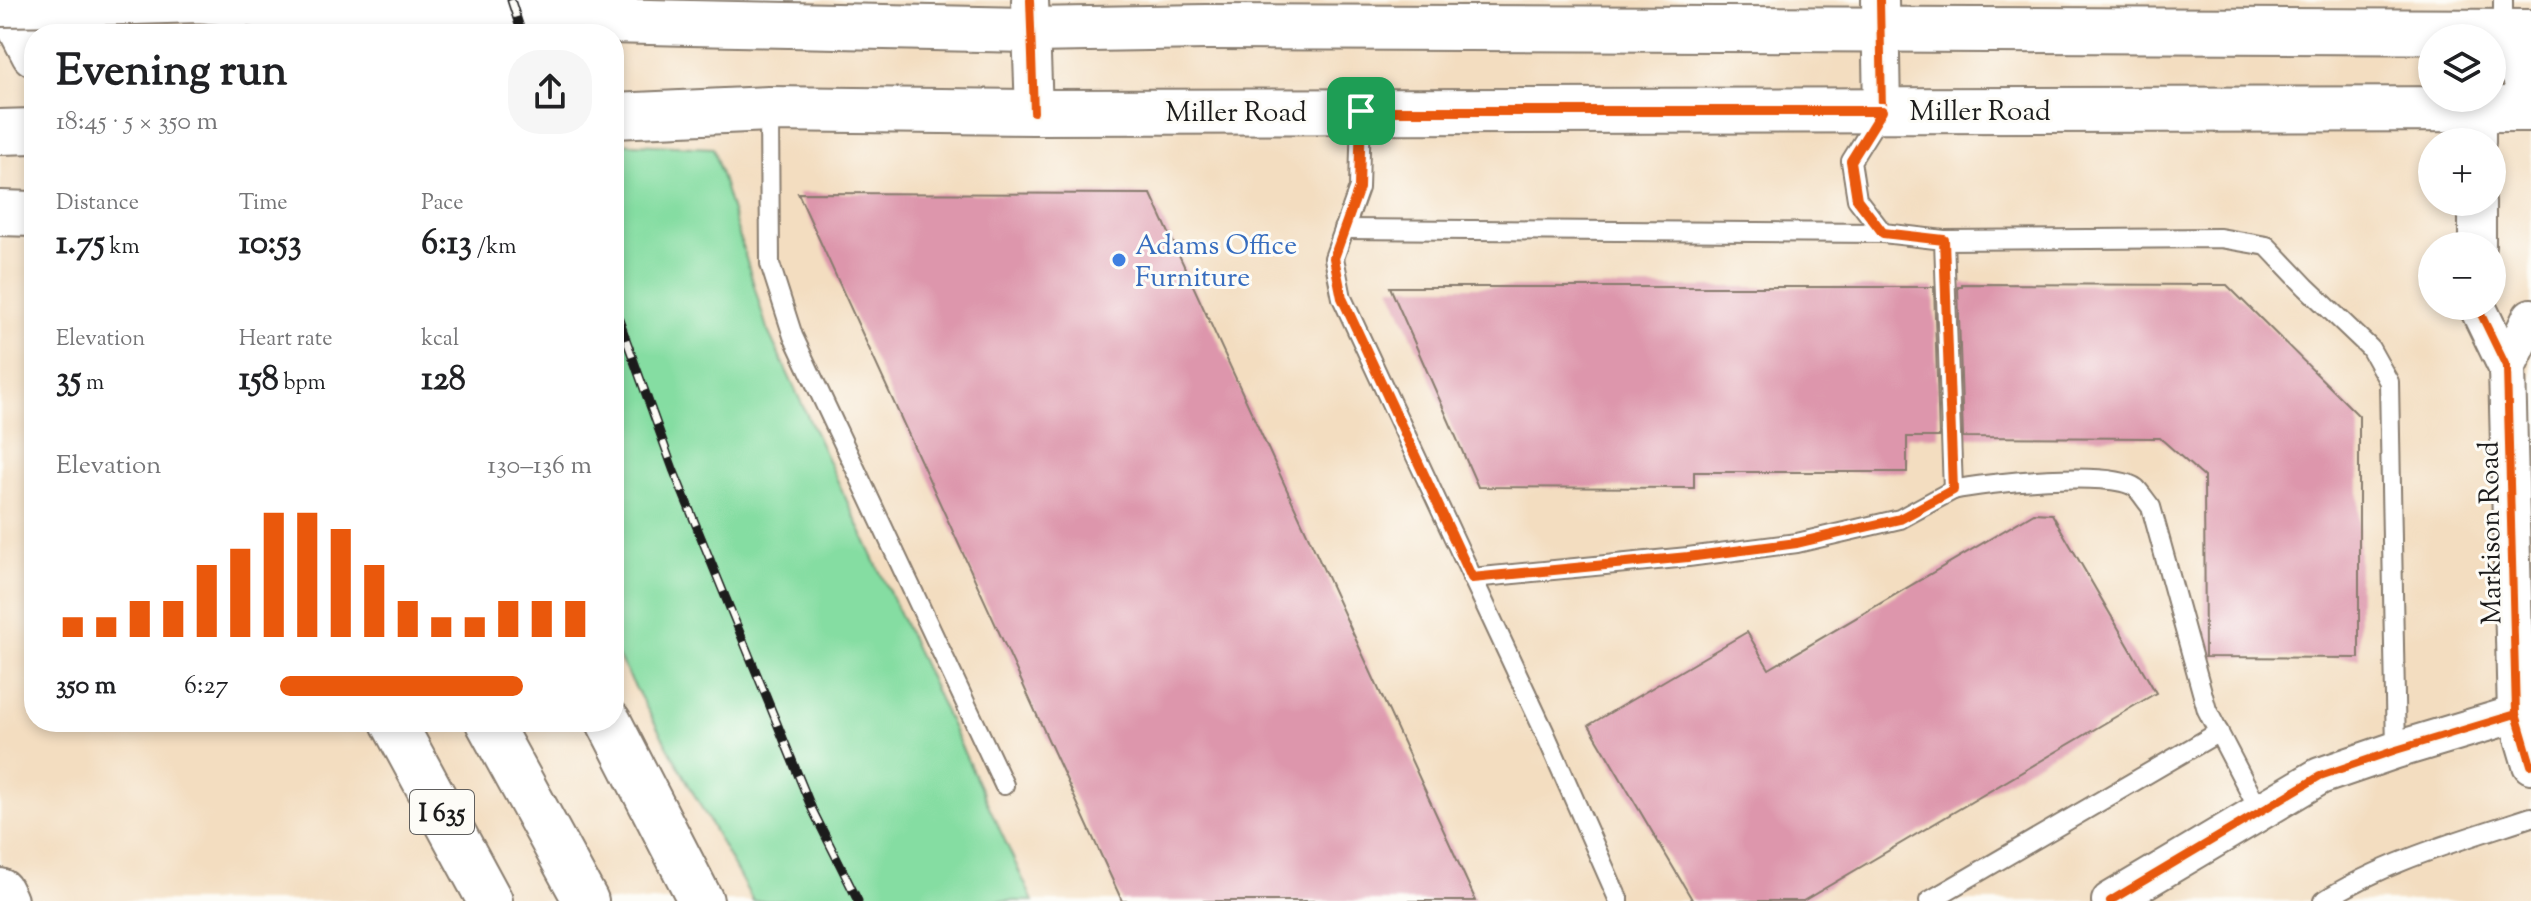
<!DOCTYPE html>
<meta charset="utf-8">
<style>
:root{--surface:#fff;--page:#f6f6f6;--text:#202124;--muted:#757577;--accent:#ea580c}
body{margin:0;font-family:"Sorts Mill Goudy",serif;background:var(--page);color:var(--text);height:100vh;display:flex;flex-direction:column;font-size:30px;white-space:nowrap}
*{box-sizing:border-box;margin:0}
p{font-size:26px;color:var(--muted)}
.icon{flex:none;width:44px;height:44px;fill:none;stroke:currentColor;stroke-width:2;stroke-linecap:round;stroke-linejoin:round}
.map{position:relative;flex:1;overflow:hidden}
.drawer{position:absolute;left:24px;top:24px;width:600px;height:708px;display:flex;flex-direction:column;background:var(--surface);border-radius:32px;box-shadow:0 4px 12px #0003}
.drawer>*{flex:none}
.buttons{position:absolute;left:2418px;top:24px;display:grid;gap:16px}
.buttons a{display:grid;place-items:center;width:88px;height:88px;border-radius:50%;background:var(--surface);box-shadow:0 4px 12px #0003;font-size:40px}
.pin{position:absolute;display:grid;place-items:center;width:68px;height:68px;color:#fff;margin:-34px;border-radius:16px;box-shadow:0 4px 12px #0006}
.round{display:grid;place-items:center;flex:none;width:84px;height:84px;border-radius:32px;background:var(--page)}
.head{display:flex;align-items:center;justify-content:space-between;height:136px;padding:0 32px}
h1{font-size:44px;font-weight:700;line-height:60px}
.stats{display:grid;grid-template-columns:repeat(3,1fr);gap:12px;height:136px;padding:8px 32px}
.stats div{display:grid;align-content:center}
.stats b{font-size:34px;font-weight:700}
.stats small{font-size:22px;font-weight:400}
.stats p{font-size:22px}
.chart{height:224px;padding:16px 32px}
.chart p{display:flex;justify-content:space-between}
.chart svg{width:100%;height:144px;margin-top:8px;stroke:var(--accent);stroke-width:6}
ul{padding:0 32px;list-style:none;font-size:26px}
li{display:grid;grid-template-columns:128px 96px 1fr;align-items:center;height:60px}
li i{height:20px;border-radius:10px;background:var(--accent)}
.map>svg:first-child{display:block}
.green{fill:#85dda2;stroke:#507c5f;stroke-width:2}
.building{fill:#dd96ac}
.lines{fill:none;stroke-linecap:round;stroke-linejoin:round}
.service-casing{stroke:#887c6e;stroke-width:22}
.minor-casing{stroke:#887c6e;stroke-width:40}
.secondary-casing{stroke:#887c6e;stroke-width:48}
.motorway-casing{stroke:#887c6e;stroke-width:48}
.service{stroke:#fff;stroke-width:18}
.minor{stroke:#fff;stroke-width:36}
.secondary{stroke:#fff;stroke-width:44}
.motorway{stroke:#fff;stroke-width:44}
.rail-casing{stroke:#1c1c1c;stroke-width:9}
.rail{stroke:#fdfcf7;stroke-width:6;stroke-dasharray:18;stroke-linecap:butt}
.secondary-bridge-casing{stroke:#887c6e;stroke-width:48;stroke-linecap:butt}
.secondary-bridge{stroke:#fff;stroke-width:44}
.cycleway-casing{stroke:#fdfcf7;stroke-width:13}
.cycleway{stroke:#e8590c;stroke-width:8}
.route-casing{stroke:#fff;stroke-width:16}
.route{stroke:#ea580c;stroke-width:10}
.shop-dot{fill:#3f7fe0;stroke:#fdfcf7;stroke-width:3}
.labels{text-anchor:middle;stroke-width:6;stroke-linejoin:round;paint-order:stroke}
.shield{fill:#fdfcf7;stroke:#605f5e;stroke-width:2}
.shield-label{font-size:26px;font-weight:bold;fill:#1c1c1c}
.street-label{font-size:28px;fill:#1c1c1c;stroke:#fdfcf7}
.shop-label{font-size:28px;fill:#366cbe;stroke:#fdfcf7;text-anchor:start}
</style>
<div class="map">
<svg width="2531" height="901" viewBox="0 0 2531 901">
<rect width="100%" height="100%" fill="#fdfcf7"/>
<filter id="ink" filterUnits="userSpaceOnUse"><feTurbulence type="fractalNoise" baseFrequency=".0125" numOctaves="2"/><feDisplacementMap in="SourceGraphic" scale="16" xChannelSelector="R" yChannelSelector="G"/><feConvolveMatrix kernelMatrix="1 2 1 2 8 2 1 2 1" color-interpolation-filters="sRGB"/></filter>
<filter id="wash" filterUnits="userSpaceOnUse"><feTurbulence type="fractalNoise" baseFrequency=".006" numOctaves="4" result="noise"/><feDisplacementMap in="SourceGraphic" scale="32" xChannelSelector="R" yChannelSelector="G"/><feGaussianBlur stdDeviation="1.8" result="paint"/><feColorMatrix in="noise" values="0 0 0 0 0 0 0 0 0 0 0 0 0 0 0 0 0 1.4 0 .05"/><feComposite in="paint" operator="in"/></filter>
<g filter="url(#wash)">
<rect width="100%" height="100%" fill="#f3ddc0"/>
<!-- green -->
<path class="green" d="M614 143 713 148 767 329 1033 901H753L614 649Z"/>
<g id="blocks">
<!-- building -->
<g class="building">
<path d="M798 193 1151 194 1476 901H1122Z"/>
<path d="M1962 284 2227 285 2359 416V658L2205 657 2204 477 2160 438 1963 437 1958 287H1962Z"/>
<path d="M1390 287H1934L1939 437H1907V472H1694V488L1478 487Z"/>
<path d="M2034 513 2052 514 2156 693 1803 901H1693L1589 725 1747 632 1769 669Z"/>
</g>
</g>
</g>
<g filter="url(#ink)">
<use href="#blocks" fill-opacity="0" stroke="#887c6e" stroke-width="2"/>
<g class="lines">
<defs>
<g id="service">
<path d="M2503 0V32"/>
<path d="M769 109 770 264 793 336 1004 785"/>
<path d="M1361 111 1359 188 1334 258 1342 298 1544 731 1619 901"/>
<path d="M1881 113 1851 161 1857 199 1883 233 1944 240 1953 490C1984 483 2112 469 2136 488 2141 493 2146 501 2151 507L2207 710 2260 812"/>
<path d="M1344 229 1883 233"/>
<path d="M1944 240 2220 238 2267 246 2306 287 2370 348 2389 382 2396 750"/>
<path d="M1472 578 1688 557 1797 543 1900 519 1953 490"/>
<path d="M1929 901 2219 732"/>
<path d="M2323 901C2386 861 2461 840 2531 817"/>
</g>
<g id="minor">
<path d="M1030 0 1034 112"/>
<path d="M1880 0 1882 111"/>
<path d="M2503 32 2531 104"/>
<path d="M2477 142V109L2481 98"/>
<path d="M2477 202V246"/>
<path d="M2477 306 2507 368 2516 714 2531 765"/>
<path d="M2507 368 2531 317"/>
<path d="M2110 901 2320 776 2396 750 2516 714"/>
</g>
<g id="secondary">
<path d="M133 2 199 0 367 15 690 23 1031 30 1206 27 2531 32"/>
<path d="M614 116 769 109 1034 112 2531 109"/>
<path d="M0 132 34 131"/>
<path d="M0 213 34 214"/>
<path d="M609 722 701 901"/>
</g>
<g id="motorway">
<path d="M6 0 34 54"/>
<path d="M92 0 110 34"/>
<path d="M393 722 490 901"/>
<path d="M488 722 586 901"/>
<path d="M0 891 5 901"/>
</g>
</defs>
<!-- service casing -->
<use href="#service" class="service-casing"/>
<!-- minor casing -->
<use href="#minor" class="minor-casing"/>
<!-- secondary casing -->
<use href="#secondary" class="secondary-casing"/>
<!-- motorway casing -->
<use href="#motorway" class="motorway-casing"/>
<!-- service -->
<use href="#service" class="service"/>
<!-- minor -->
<use href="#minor" class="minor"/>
<!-- secondary -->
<use href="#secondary" class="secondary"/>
<!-- motorway -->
<use href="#motorway" class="motorway"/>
<defs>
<g id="rail">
<path d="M511 0 522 34"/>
<path d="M614 306 673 469 812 809 858 901"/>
</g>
</defs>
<!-- rail casing -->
<use href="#rail" class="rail-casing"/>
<!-- rail -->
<use href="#rail" class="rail"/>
<defs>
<path id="secondary-bridge" d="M0 4 133 2"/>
</defs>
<!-- secondary-bridge casing -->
<use href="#secondary-bridge" class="secondary-bridge-casing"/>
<!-- secondary-bridge -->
<use href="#secondary-bridge" class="secondary-bridge"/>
<defs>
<g id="cycleway">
<path d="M1030 0 1034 112"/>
<path d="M1880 0 1882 111"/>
<path d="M2477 306 2507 368 2516 714 2531 765"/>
<path d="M2110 901 2320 776 2396 750 2516 714"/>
</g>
</defs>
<!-- cycleway casing -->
<use href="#cycleway" class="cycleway-casing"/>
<!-- cycleway -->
<use href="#cycleway" class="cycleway"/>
</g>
</g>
<g class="lines" filter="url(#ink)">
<defs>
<path id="route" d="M1361 111H1882L1851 161 1857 199 1883 233 1944 240 1953 490 1900 519 1797 543 1688 557 1472 578 1342 298 1334 258 1359 188Z"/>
</defs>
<!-- route casing -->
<use href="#route" class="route-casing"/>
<!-- route -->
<use href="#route" class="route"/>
</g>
<!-- markers -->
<circle class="shop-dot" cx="1119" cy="260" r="8"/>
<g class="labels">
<!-- shield labels -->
<rect class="shield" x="410" y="790" width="64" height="44" rx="6"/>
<g class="shield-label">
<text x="442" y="821">I 635</text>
</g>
<!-- street labels -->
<g class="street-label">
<text x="1980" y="120">Miller Road</text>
<text x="1236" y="121">Miller Road</text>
<text transform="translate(2489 533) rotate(-91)" y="10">Markison Road</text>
</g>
<!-- shop labels -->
<g class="shop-label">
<text x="1135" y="254">Adams Office<tspan x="1135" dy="32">Furniture</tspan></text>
</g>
</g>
</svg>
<div class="buttons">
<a><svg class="icon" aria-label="layers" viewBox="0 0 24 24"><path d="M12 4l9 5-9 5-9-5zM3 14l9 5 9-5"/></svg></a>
<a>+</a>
<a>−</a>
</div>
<div class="pin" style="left:1361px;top:111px;background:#1e9e55"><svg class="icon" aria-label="arrive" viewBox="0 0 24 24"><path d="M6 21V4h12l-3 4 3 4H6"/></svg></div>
<section class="drawer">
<div class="head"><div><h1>Evening run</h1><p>18:45 · 5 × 350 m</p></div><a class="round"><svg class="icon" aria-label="share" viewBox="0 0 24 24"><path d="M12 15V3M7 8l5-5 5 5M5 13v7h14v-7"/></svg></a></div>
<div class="stats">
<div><p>Distance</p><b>1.75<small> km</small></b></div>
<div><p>Time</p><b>10:53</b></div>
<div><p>Pace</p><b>6:13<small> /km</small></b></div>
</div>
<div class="stats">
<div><p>Elevation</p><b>35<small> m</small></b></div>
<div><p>Heart rate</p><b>158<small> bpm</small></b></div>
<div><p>kcal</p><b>128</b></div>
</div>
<div class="chart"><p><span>Elevation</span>130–136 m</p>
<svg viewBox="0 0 160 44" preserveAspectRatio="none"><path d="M5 44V38M15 44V38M25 44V33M35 44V33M45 44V22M55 44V17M65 44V6M75 44V6M85 44V11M95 44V22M105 44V33M115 44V38M125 44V38M135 44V33M145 44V33M155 44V33"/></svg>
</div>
<ul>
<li><b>350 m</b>6:27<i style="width:78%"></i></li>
</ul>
</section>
</div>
